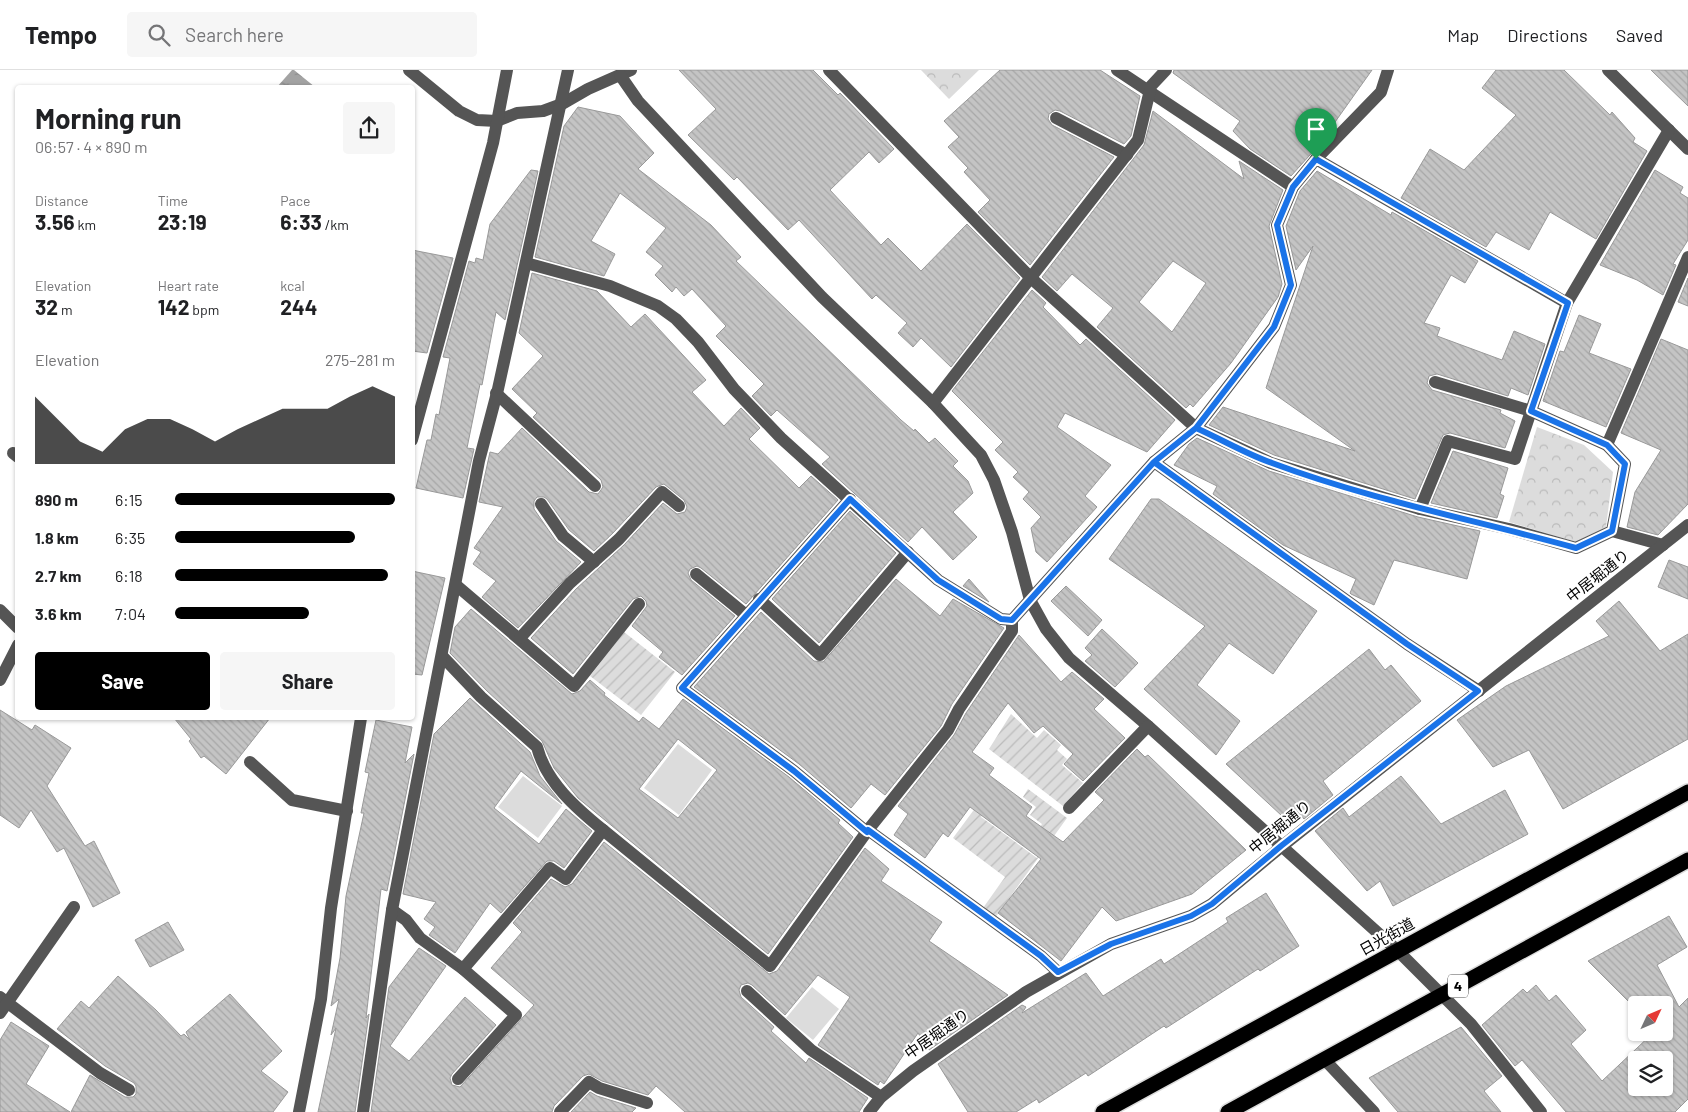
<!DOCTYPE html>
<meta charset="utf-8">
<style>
:root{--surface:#fff;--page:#f6f6f6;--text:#202124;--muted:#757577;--line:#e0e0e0;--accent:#000}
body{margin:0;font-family:Barlow,"Noto Sans JP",sans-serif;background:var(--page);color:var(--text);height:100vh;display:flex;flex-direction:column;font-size:19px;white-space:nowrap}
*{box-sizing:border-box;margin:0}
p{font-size:16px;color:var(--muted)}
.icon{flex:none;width:28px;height:28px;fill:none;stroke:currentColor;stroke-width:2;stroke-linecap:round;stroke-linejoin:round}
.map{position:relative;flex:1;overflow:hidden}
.details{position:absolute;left:15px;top:15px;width:400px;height:635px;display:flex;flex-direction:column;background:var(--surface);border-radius:5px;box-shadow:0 1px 4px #0004}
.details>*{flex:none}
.needle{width:32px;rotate:46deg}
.controls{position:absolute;left:1628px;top:926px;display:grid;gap:10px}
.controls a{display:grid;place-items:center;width:45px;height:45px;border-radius:5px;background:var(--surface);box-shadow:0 1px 4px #0004;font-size:25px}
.pin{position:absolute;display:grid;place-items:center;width:42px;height:42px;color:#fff;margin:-51px -21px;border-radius:50% 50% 50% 0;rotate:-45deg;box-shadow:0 0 5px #0007}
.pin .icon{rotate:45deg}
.round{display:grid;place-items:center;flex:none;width:52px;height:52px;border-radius:5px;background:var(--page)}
.headline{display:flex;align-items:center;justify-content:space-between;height:85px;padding:0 20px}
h1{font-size:28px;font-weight:700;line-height:38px}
.metrics{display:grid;grid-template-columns:repeat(3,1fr);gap:8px;height:85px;padding:5px 20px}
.metrics div{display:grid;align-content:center}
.metrics b{font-size:21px;font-weight:700}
.metrics small{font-size:14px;font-weight:400}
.metrics p{font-size:14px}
.chart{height:140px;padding:10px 20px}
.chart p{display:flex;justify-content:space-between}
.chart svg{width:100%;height:90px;margin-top:5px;fill:var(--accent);opacity:.7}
.action{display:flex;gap:10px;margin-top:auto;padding:10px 20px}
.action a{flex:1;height:58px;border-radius:5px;background:var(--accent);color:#fff;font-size:20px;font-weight:700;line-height:58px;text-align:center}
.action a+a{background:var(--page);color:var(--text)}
ul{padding:0 20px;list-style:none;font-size:16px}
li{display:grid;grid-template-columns:80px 60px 1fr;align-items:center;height:38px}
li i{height:12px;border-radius:6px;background:var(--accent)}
header{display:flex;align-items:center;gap:30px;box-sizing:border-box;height:70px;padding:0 25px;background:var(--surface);border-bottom:1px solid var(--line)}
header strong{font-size:24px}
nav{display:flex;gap:28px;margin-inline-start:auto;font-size:18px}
.search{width:350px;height:45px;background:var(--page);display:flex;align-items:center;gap:12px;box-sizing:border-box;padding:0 18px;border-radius:5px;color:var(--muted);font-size:19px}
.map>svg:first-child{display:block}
.grass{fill:#dcdcdc}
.park{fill:url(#park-crowns)}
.garden{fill:url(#garden-furrows)}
.water{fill:url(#water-ripples)}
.building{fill:url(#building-back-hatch);stroke:#999;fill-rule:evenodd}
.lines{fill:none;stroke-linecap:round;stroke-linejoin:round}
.highway-casing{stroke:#dbdbdb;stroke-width:18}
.minor{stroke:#555;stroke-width:12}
.highway{stroke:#000;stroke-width:15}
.route-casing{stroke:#fff;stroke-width:10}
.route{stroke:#1a73e8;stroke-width:6}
.labels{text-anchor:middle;stroke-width:4;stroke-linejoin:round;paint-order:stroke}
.shield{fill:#fff;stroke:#4c4c4c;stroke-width:1}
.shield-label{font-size:14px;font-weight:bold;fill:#000}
.street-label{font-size:15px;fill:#000;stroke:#fff}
</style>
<header>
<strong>Tempo</strong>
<div class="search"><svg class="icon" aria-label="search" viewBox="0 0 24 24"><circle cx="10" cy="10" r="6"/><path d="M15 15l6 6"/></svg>Search here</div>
<nav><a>Map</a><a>Directions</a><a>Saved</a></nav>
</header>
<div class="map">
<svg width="1688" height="1042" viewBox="0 0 1688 1042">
<defs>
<pattern id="park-crowns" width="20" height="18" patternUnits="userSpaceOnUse" patternTransform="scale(1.25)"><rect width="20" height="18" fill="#dcdcdc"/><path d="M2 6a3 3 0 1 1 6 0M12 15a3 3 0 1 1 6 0" fill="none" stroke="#bbb"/></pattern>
<pattern id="garden-furrows" width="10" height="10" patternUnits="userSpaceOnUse" patternTransform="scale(1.25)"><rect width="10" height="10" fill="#dcdcdc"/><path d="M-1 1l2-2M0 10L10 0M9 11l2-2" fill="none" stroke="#bbb"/></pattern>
<pattern id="water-ripples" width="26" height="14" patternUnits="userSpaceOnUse" patternTransform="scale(1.25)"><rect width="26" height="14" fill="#a3a3a3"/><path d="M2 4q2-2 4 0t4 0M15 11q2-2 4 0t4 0" fill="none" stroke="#8b8b8b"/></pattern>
<pattern id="building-back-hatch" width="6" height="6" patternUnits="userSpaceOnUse" patternTransform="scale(1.25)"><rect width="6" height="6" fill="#c4c4c4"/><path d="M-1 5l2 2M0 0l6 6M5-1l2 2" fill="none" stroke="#a7a7a7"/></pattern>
</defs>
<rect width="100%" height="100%" fill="#fff"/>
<!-- grass -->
<g class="grass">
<path d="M678 674 712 700 679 745 644 718Z"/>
<path d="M523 706 562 736 538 768 498 737Z"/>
<path d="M812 917 839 939 813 970 786 948Z"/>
</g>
<!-- park -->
<g class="park">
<path d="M921 0H979L949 29Z"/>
<path d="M1537 357 1584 375 1613 402 1606 457 1576 472 1509 452Z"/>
</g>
<!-- garden -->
<g class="garden">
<path d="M624 562 675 602 641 645 590 606Z"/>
<path d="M1011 644 1037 668 1044 660 1061 675 1057 680 1067 689 1062 695 1083 713 1063 736 989 679Z"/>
<path d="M1028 719 1067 748 995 848 983 838 1005 807 953 768 976 737 984 743 981 747 1037 788 1049 771 1037 762 1042 754 1030 745 1036 737 1023 727Z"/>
</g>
<!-- water -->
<path class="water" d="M292 0H294L315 17H277Z"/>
<!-- building -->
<g class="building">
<path d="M679 0H813L838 25 840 23 894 79 879 93 869 82 830 120 881 175 888 168 921 201 967 154 1020 208 951 297 921 268 913 277 898 263 907 253 876 225 872 229 799 150 788 160 737 107 734 110 688 65 716 39Z"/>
<path d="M1000 0H1100L1140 26 1131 66 1124 74 1060 41 1055 40 1049 44 1048 49 1052 55 1114 87 1030 195 978 142 990 130 964 102 968 98 948 77 959 67 944 51Z"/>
<path d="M1174 0H1372L1318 76 1291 106 1250 79 1233 61 1240 51 1173 3Z"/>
<path d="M1496 0H1564L1610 45 1612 42 1635 68 1633 72 1647 81 1596 169 1550 142 1529 180 1496 162 1486 177 1401 128 1430 79 1464 100 1516 45 1482 18Z"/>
<path d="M1651 0H1688V36Z"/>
<path d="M578 37 620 46 654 83 638 99 711 155 741 187 736 191 901 350 914 361 915 359 929 373 935 368 958 391 953 396 968 411 973 423 953 442 977 467 953 490 922 457 908 472 822 394 830 387 777 340 771 346 752 326 764 314 716 266 726 256 692 219 684 226 676 217 672 222 655 205 663 196 646 182 666 158 620 123 591 171 615 184 604 206 535 187 564 56Z"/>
<path d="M1153 41 1244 109 1239 91 1283 120 1269 156 1282 214 1278 227 1231 293 1193 337 1190 334 1186 338 1097 257 1113 238 1072 204 1057 221 1042 207 1144 75ZM1173 191 1206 213 1172 262 1139 232Z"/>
<path d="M531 100 538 101 505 250 496 242 482 315 480 314 467 378 474 379 463 428 416 418 427 370H431L436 344 439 345 450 288 443 287 469 191 475 193 476 188 483 190 490 154Z"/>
<path d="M1655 100 1683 117 1680 123 1688 128V170L1673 194 1676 195 1663 225 1637 210 1600 195Z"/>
<path d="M1317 101 1391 145 1392 142 1478 191 1465 213 1451 205 1424 253 1440 258 1437 266 1502 290 1514 261 1545 274 1528 325 1511 318 1508 326 1437 304 1429 306 1427 313 1432 320 1501 340 1500 343 1515 351 1505 378 1450 363 1443 365 1415 429 1274 385 1209 355 1223 337 1355 381 1266 318 1313 176 1296 200 1286 156 1300 121Z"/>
<path d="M412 180 453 188 427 283 412 281Z"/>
<path d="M532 203 597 221 631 257 645 244 706 310 692 322 724 356 741 338 760 358 749 369 799 418 811 406 838 430 746 534 701 498 697 496 690 499 688 503 691 510 735 546 682 605 659 587 663 582 632 556 647 536 646 531 641 526 633 529 573 604 531 568 576 519 624 475 663 433 677 444 685 442 687 437 684 430 664 414 656 417 613 463 594 481 569 460 547 429 544 427H537L534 431V439L556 471 581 492 518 558 482 527 496 511 473 494 481 482 474 478 503 437 479 432 490 382 498 384 522 358 589 422 598 424 603 417 601 410 533 347 537 343 512 319 543 286 519 263Z"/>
<path d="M1688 208V236L1678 232Z"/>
<path d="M1032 220 1046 233 1043 237 1080 275 1086 269 1175 350 1147 382 1065 343 1057 357 1111 395 1085 426 1097 437 1047 492 1036 482 1031 458 1041 447 1023 429 1029 422 1013 407 1018 402 995 380 1003 372 952 321Z"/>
<path d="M1579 245 1601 254 1589 283 1631 299 1606 357 1543 331 1560 281 1564 282Z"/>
<path d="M1661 269 1688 280V434L1658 465 1627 457 1635 422 1661 380 1621 363Z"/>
<path d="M1197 368 1269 401 1418 447 1480 461 1467 509 1394 490 1374 535 1351 524 1350 523 1356 509 1283 475 1213 424 1217 416 1174 395 1189 374Z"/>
<path d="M1453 381 1508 398 1500 424 1504 426 1497 448 1431 433Z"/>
<path d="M1151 429H1159L1317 541 1273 604 1229 573 1197 615 1240 651 1216 685 1144 619 1205 556 1109 489Z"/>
<path d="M850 441 896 483 819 573 772 529Z"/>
<path d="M1669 490 1688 497V529L1658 517Z"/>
<path d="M412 501 445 508 422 605 412 604Z"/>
<path d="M896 509 940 546 953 529 1004 558 952 634 941 656 885 725 871 714 851 738 799 694 694 617 761 542 814 591 823 592Z"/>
<path d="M969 509 989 532 963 516Z"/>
<path d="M1066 516 1102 550 1088 566 1051 531Z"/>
<path d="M1619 531 1660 581 1688 564V669L1563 739 1529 680 1493 697 1457 650 1506 616 1609 566 1596 551Z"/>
<path d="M471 539 572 624 580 621 590 610 605 623 604 625 639 652 643 647 659 659 683 629 789 707 840 750 838 753 853 767 768 884 578 728 554 698 542 671 487 621 450 583 455 557ZM678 669 717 700 678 748 639 719Z"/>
<path d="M1102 559 1138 593 1115 617 1085 591 1092 585 1085 578Z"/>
<path d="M1019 565 1061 612 1072 602 1104 629 1094 639 1125 668 1083 711 1064 694 1073 684 1043 656 1034 663 1008 633 972 682 994 698 989 705 1032 737 1026 746 1063 772 1104 730 1095 722 1137 679 1145 687 1148 685 1246 780 1192 824 1116 851 1102 837 1061 891 998 843 1041 789 970 737 948 767 943 763 925 788 894 765 908 744 898 736 954 665 966 643Z"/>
<path d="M1369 579 1385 600 1391 595 1421 631 1323 711 1333 725 1304 749 1301 746H1282L1226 694Z"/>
<path d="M470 628 530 682 540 706 562 734 521 701 494 738 539 774 566 739 592 761 564 798 554 791H547L501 843 490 833 455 883 429 865 435 857 424 849 436 832 403 824 434 664Z"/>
<path d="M0 640 32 660 35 655 71 678 47 716 85 776 94 771 120 823 93 837 64 778 57 782 31 740 19 758 0 745Z"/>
<path d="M174 648H270L226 704 204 686 201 688 189 671 191 669Z"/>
<path d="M376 650 412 657 405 693 414 684 387 821 381 819 366 948 369 944 355 1042H318L336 958 331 965 339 929 331 936 340 888 346 826 364 743H361L369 703 365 702Z"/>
<path d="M1401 706 1441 754 1505 720 1528 764 1393 836 1380 811 1367 821 1315 761 1343 738 1349 747Z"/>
<path d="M604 772 769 904 777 901 865 778 889 799 881 811 942 852 929 871 1008 925 929 980 918 963 884 1014 880 1011 878 1015 818 975 850 927 818 905 785 945 752 915 748 913 741 915 739 920 741 927 774 957 771 961 806 993 809 988 868 1028 859 1042H685L656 1016 648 1025 602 1011 589 1004 583 1006 554 1036 552 1042H371L389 917 419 878 446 896 390 976 409 991 465 927 496 955 452 1004 450 1008 452 1015 460 1017 534 935 491 898 522 862 513 853 551 809 565 817 572 814Z"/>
<path d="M1266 823 1299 876 1260 901 1258 899 1166 958 1164 956 1088 1006 1086 1003 1039 1033 1037 1029 1016 1042H968L938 994 1022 935 1026 937 1022 943 1086 903 1103 926 1161 889 1164 894 1228 852 1226 848Z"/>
<path d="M1669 846 1687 877 1657 895 1679 937 1688 928V1029L1675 1042H1566L1522 990 1515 996 1482 955 1523 919 1527 923 1536 915 1549 931 1556 925 1586 960 1571 974 1602 1011 1654 962H1664V935H1636V939L1588 891ZM1636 990H1664V1018H1636Z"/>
<path d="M168 852 184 880 150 897 135 870Z"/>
<path d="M118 906 156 940 181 966 184 964 190 970 186 962 230 924 282 981 261 1001 288 1022 273 1042H71L90 1005 125 1027H133L136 1024V1016L134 1013 105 996 57 959 81 931 89 938Z"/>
<path d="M11 952 49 976 26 1014 70 1042H0V970Z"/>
<path d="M1461 957 1502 1006 1484 1021 1501 1042H1398L1369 1008Z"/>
<path d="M590 1022 597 1026 636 1038 632 1042H571Z"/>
</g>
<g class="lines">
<defs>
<g id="highway">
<path d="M1103 1042 1688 722"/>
<path d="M1228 1042 1688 790"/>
</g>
</defs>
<!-- highway casing -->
<use href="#highway" class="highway-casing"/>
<!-- minor -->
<g class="minor">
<path d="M409 0 459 41 477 50 497 51 517 43 543 41 562 34 588 19 631 0"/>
<path d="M829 0 1031 208 1196 358 1271 393 1420 439 1509 459 1576 478 1612 461 1625 394 1607 375 1688 187"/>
<path d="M1117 0 1293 117"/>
<path d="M1608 0 1688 79"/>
<path d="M620 5 638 31 822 227 933 333 981 385 994 410 1012 462 1030 530 1046 559 1069 588 1148 656 1398 881 1471 954 1541 1042"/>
<path d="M1056 48 1127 85"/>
<path d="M1316 89 1567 233"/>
<path d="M526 193 610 216 658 236 676 249 698 272 734 319 781 368 938 510 1001 549 1012 550 1154 392 1196 358 1274 257 1291 215 1277 155 1293 117 1316 89 1381 22 1388 0"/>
<path d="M1435 312 1531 341 1607 375"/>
<path d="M496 323 595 416"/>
<path d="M933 333 1138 70 1151 16 1166 0"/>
<path d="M412 370 493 73 507 0"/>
<path d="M13 383 18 387"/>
<path d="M1154 392 1407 574 1479 621"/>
<path d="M850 429 682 618 794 701 867 762"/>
<path d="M541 434 563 466 594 492"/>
<path d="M1420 439 1448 371 1515 389 1567 233 1669 60"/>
<path d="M1612 461 1663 475"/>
<path d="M696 504 746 545"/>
<path d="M456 515 574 616 639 534"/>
<path d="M759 529 820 585 908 482"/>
<path d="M0 540 18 558"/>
<path d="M520 568 570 513 619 469 662 422 679 436"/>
<path d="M442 586 481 627 537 677C546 712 576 738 603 760"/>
<path d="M0 610 18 575"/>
<path d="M250 692 292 730 347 741"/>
<path d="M1069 738 1148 656"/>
<path d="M868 760 1041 886 1058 902"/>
<path d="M392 840 406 850 420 868 463 899 516 945 458 1009"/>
<path d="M463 899 550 798 566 809 603 760 770 896 868 760 948 660 959 639 1012 561V550"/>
<path d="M747 921 811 980 881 1027"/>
<path d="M0 927 100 1003 129 1020"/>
<path d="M0 943 74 837"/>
<path d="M1324 989 1374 1042"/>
<path d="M299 1042 321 929 331 838 361 648"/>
<path d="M363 1042 392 840 479 391 498 319 568 0"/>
<path d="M560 1042 589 1012 599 1018 647 1033"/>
<path d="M869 1042 881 1027 913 1001 1026 922 1111 874 1191 846 1212 834 1281 777 1688 455"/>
</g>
<!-- highway -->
<use href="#highway" class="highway"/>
</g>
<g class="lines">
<defs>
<path id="route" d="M1316 89 1293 117 1277 155 1291 215 1274 257 1196 358 1154 392 1012 550 1001 549 938 510 850 429 682 618 794 701 867 762 868 760 1041 886 1058 902 1111 874 1191 846 1212 834 1281 776 1478 621 1407 574 1154 392 1196 358C1221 369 1246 384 1272 393 1371 430 1475 450 1576 478L1612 461 1625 394 1607 375 1531 341 1568 233 1316 89"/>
</defs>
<!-- route casing -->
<use href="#route" class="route-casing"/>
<!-- route -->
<use href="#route" class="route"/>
</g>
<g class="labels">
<!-- shield labels -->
<rect class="shield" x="1448" y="904.5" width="20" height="23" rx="4"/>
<g class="shield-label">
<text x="1458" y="921">4</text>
</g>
<!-- street labels -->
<g class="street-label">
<text transform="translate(1598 506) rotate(-38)" y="5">中居堀通り</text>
<text transform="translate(1280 757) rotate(-39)" y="5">中居堀通り</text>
<text transform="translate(1387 867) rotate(-29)" y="5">日光街道</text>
<text transform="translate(937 964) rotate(-35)" y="5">中居堀通り</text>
</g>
</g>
</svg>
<div class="controls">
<a><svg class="needle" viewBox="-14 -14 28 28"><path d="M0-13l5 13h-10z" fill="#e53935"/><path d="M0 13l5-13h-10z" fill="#757577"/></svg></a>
<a><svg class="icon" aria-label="layers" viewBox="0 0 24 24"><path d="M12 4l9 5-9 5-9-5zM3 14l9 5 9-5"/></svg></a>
</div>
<div class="pin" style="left:1316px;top:89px;background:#1e9e55"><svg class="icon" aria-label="arrive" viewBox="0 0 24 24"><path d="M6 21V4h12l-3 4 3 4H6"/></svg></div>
<section class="details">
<div class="headline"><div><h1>Morning run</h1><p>06:57 · 4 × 890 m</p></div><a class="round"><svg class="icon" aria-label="share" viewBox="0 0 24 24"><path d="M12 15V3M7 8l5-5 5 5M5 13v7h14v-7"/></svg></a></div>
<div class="metrics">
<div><p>Distance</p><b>3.56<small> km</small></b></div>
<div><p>Time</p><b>23:19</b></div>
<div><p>Pace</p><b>6:33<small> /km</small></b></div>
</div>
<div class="metrics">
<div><p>Elevation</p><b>32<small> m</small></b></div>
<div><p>Heart rate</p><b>142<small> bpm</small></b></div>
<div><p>kcal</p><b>244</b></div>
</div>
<div class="chart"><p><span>Elevation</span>275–281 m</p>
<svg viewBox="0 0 160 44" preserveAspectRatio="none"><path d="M0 44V11L10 22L20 33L30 38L40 27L50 22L60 22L70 27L80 33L90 27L100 22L110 17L120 17L130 17L140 11L150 6L160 11V44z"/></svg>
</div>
<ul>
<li><b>890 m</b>6:15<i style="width:100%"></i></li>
<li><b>1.8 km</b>6:35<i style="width:82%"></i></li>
<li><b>2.7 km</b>6:18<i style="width:97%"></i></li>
<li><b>3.6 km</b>7:04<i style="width:61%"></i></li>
</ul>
<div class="action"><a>Save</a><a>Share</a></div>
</section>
</div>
